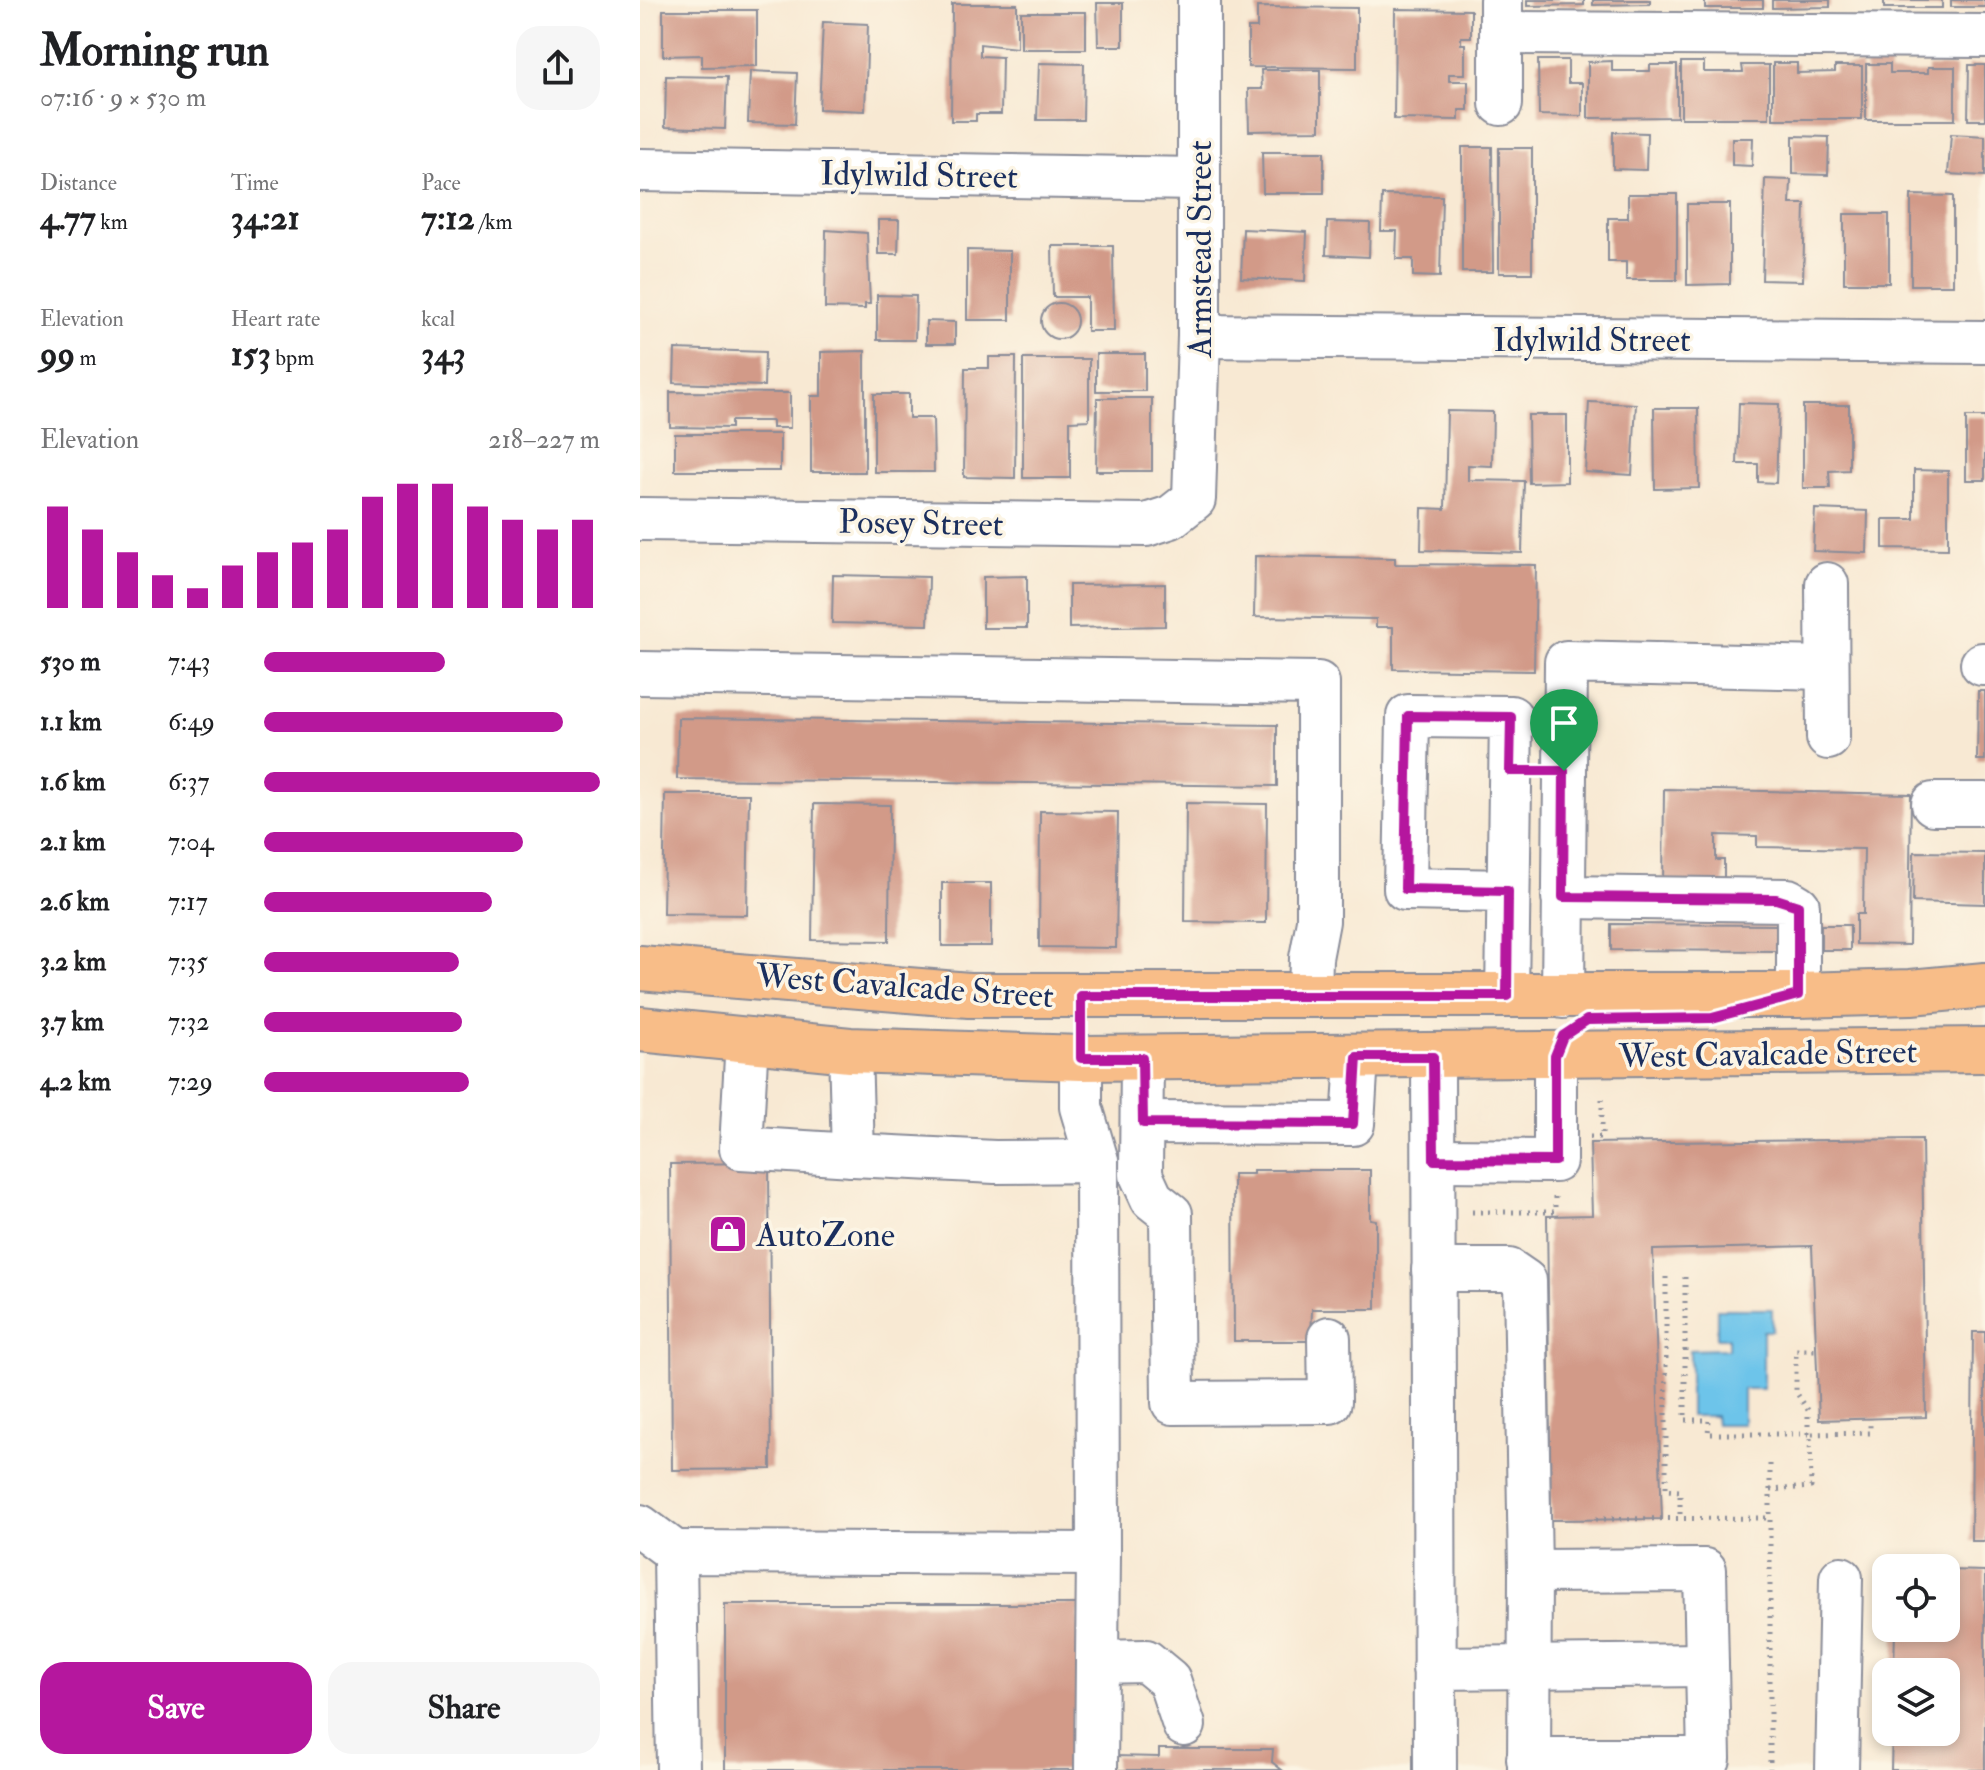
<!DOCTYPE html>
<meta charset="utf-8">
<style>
:root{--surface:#fff;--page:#f6f6f6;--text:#202124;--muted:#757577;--accent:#b5179e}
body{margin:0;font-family:"IM FELL Double Pica",serif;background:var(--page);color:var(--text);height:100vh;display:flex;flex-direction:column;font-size:30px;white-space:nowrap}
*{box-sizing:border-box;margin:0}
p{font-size:26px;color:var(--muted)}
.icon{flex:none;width:44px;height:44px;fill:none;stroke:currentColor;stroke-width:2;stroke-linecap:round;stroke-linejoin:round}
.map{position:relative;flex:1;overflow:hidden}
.details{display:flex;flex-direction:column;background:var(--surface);width:640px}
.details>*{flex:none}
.controls{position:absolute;left:1232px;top:1554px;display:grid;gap:16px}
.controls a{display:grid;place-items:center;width:88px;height:88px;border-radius:16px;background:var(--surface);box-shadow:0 4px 12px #0003;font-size:40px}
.pin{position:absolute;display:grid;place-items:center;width:68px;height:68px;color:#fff;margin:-82px -34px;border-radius:50% 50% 50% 0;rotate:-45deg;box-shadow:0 0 8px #0007}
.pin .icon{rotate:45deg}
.round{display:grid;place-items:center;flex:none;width:84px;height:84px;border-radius:24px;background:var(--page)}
.headline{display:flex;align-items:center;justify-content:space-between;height:136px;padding:0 40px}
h1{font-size:44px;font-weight:700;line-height:60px}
.figures{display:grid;grid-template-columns:repeat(3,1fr);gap:12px;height:136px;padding:8px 40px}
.figures div{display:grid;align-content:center}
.figures b{font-size:34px;font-weight:700}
.figures small{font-size:22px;font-weight:400}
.figures p{font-size:22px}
.chart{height:224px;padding:16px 40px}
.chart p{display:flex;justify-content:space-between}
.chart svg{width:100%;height:144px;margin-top:8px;stroke:var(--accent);stroke-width:6}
.primary-button{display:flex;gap:16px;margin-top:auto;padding:16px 40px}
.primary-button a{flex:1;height:92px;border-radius:24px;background:var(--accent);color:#fff;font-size:32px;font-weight:700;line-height:92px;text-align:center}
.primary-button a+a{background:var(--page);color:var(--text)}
ul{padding:0 40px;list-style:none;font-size:26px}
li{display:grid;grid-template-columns:128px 96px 1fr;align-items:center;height:60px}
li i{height:20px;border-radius:10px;background:var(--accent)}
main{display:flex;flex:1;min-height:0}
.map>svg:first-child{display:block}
.water{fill:#6dc4ea;stroke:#447aa4;stroke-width:2}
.building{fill:#d29a88}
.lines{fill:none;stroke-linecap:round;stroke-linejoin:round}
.minor-casing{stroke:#8a8c98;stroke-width:46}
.major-casing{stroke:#8a8c98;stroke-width:48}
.path{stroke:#8a8c98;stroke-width:5;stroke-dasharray:2 6;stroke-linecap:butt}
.minor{stroke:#fff;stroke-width:42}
.major{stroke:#f8bd88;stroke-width:44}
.route-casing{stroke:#fff;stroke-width:16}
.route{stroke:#b5179e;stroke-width:10}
.labels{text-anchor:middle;stroke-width:7;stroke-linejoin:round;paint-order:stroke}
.street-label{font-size:34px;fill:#1b2f5e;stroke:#fcf5e5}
.poi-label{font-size:34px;fill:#1b2f5e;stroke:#fcf5e5;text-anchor:start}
</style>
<main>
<section class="details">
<div class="headline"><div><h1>Morning run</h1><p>07:16 · 9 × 530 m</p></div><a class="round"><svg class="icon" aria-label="share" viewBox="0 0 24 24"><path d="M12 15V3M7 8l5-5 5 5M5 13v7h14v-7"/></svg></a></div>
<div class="figures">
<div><p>Distance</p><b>4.77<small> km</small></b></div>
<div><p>Time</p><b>34:21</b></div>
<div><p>Pace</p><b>7:12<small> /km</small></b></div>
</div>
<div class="figures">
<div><p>Elevation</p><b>99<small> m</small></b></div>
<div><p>Heart rate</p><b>153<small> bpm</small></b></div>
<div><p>kcal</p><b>343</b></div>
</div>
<div class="chart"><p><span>Elevation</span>218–227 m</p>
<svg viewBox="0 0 160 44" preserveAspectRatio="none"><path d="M5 44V13M15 44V20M25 44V27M35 44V34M45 44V38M55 44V31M65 44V27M75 44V24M85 44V20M95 44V10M105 44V6M115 44V6M125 44V13M135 44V17M145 44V20M155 44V17"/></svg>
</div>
<ul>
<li><b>530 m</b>7:43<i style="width:54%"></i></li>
<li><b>1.1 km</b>6:49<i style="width:89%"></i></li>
<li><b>1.6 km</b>6:37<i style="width:100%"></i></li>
<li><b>2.1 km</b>7:04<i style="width:77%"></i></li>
<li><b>2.6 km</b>7:17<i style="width:68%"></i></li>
<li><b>3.2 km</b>7:35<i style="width:58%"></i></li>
<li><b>3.7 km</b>7:32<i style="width:59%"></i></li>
<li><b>4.2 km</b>7:29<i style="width:61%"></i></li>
</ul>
<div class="primary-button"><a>Save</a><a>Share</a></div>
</section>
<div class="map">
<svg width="1345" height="1770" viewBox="0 0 1345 1770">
<rect width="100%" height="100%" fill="#fcf5e5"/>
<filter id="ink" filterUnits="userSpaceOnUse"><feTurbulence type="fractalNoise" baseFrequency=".0125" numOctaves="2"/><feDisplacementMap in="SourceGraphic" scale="16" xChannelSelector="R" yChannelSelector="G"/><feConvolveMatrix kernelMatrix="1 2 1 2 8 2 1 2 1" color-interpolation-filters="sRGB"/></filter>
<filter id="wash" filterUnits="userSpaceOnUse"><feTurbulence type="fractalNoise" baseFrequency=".006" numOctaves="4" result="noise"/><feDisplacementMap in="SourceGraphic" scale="32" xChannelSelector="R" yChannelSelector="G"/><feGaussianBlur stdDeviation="1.8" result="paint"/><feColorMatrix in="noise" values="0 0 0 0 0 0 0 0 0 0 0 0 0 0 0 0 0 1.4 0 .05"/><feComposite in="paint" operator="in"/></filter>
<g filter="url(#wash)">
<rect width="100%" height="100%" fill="#f8e9d3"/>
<!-- water -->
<path class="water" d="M1077 1309H1132V1331H1123V1389H1103V1424H1076L1075 1416H1050V1350L1088 1349V1338H1077Z"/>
<g id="blocks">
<!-- building -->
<g class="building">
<path d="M887 0H944V5L887 6Z"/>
<path d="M953 0H1010V4L953 5Z"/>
<rect x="1065" y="0" width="58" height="8"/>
<path d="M1132 0H1190V7L1132 8Z"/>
<rect x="1244" y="0" width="58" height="8"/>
<rect x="1311" y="0" width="34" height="7"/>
<path d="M457 3H483V46H458Z"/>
<path d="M312 4H377V48L340 44V56L362 57 361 114H336V121H311Z"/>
<path d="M617 7 717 8V68L608 67V28H617Z"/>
<path d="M755 9 831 10V37H821V44H825V74H809V81H828V110H819V120L754 119Z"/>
<path d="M23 10H117V66L62 67V55L23 56Z"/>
<rect x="381" y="12" width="65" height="37"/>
<path d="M183 22 228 24 225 111 179 109Z"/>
<path d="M898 60H928V83H942V116L899 115Z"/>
<path d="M972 61V71H1010V65H1037V117L948 118V62Z"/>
<path d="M1041 62H1064V72H1103L1102 65H1129V118H1041Z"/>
<path d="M399 63 444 64 443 120H397Z"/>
<path d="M1133 63H1157V73L1195 72V66H1222V119H1133Z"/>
<path d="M1226 64H1250V73H1288V67H1315V120H1226Z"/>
<path d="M1329 65H1345V120H1328Z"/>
<path d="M621 70H680V130L609 131 608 89H622Z"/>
<path d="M110 71 157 73 155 124 108 123Z"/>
<path d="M26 76 87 77 85 129 25 127Z"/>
<path d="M973 132 1007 133 1006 170 973 169Z"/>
<path d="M1311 134 1345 136V176L1308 174Z"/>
<path d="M1153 136 1189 137 1188 175 1153 174Z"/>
<path d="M1092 138H1113L1112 166 1092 165Z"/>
<path d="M822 147H852L853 272H822Z"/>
<rect x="859" y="148" width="33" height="125"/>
<path d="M622 152H684V193H623Z"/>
<path d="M1125 179 1151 180 1150 204H1165L1163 281 1122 280Z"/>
<path d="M988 194H1037V280H986V262H968V218H988Z"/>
<path d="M742 195 802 196 800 277 773 276V259H756L757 231H741Z"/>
<path d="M1271 195 1313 196V285H1271Z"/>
<path d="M1047 204H1090V284L1047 285Z"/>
<rect x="1204" y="214" width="45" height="69"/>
<path d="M238 220H259L258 254H238Z"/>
<path d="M687 222 730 223 729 257 686 255Z"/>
<path d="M603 229 667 232 665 281 601 278Z"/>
<path d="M186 230 227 233 230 304H225V309L185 308Z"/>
<path d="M412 246H473L474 331H447V297H413Z"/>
<path d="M327 250 370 251V320H327Z"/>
<path d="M237 295 276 296 275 340H237Z"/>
<circle cx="419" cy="321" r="18"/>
<path d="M286 321 315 322V344H286Z"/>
<path d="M35 349 125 352 124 386 34 383Z"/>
<path d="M225 351V472H171V396H181V352Z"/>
<rect x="456" y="354" width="49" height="37"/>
<path d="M349 357H376L375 478 324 477 325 368H349Z"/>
<path d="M383 359H449V420L430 421V478H383Z"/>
<path d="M30 392 150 393V428H132V421H91V428L30 427Z"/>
<path d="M234 394H269V418H293L294 472H234Z"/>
<path d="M457 398H512V471H456Z"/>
<path d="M949 402 996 404 992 475 945 472Z"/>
<path d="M1099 403 1139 404 1136 483 1118 482V464H1097Z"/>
<path d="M1163 405H1209V470L1189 471 1190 488H1163Z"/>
<path d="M1014 408H1058L1059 488 1015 489Z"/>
<path d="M807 411 853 412 852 466 828 465V480L884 481 882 553 781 550 782 508 805 509Z"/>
<path d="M888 415H927V482L889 483Z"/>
<rect x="1326" y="417" width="19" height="63"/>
<rect x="35" y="434" width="105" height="37"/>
<path d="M1274 470 1308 471V549L1243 548V519H1274Z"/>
<path d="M1175 509 1228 511 1227 553 1173 551Z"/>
<path d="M615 556 755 558V564L896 565 894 671 753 669V627H736V619L614 617Z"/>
<path d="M193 575 289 577 288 625 192 623Z"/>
<path d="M387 576V628H343V577Z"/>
<path d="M525 584V626L429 628V585Z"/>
<path d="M1338 691H1345V760H1337Z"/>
<path d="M38 718 637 725V786L37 779Z"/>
<path d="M1024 789 1271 794 1269 945 1216 944V914H1223L1224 849 1117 847V836L1076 835V860H1084V889L1023 888Z"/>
<path d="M25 794H109L107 915 23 914Z"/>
<path d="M546 803 627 804 626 923 545 922Z"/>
<path d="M174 804 250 805 249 941 172 940Z"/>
<path d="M400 811 478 812 476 948 399 947Z"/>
<path d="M1274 852 1345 853V904L1273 902Z"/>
<rect x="302" y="883" width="49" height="63"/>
<path d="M971 924 1140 925V951L971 950Z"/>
<rect x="1181" y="925" width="29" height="25"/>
<path d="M1282 1139 1286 1417 1179 1420 1172 1246 1013 1250 1022 1519 911 1520 907 1216 952 1215 950 1143Z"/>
<path d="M129 1163 131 1469 32 1470 30 1164Z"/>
<path d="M613 1170H730V1219L736 1220V1309H672L671 1341H594L593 1174H613Z"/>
<path d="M1333 1332H1345V1541H1331Z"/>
<path d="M1306 1570 1345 1571V1770H1251L1252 1732H1306V1672H1254L1255 1628H1306Z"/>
<path d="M85 1604H439L440 1770H85Z"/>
<path d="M519 1749H633L632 1762 642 1770H475V1756L519 1757Z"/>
</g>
</g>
</g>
<g filter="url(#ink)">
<use href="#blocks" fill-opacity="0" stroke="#8a8c98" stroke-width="2"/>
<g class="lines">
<defs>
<g id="minor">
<path d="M861 0V104"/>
<path d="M861 33 1345 36"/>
<path d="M0 170 559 179"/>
<path d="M559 336 1345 342"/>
<path d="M0 519 506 525 531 517 554 499 559 336V0"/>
<path d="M1187 584 1188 738"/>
<path d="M1342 664H1345"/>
<path d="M0 673 678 683V921L671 958 670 995"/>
<path d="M1293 804H1345"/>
<path d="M923 897 1148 900 1158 906V995"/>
<path d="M867 996 871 717 768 716 765 889 868 891"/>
<path d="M923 997 926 662 1187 668"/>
<path d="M107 1039 101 1148 213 1155"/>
<path d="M793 1057 795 1770"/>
<path d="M441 1058V1107L457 1161"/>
<path d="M502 1058 501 1175 512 1199 531 1214 533 1403 690 1402 689 1338"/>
<path d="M503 1123 713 1124 717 1057"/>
<path d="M794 1160 915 1161V1056"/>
<path d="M793 1270H869L885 1281 890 1571 1065 1570 1069 1759H888"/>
<path d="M0 1526 35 1552"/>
<path d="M457 1662 506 1661 529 1680 544 1725"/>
<path d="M794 1668 1067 1665"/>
<path d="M38 1770 35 1552 458 1554 457 1161 355 1162 213 1155 210 1050"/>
<path d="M456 1770 458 1554"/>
<path d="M889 1770 890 1571"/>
<path d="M1197 1770 1201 1578"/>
</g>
<g id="major">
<path d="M0 968 329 995H1158L1271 992 1345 985"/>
<path d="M0 1029 210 1050 441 1058 1345 1050"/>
</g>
</defs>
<!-- minor casing -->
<use href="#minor" class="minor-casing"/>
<!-- major casing -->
<use href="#major" class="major-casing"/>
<!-- path -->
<g class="path">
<path d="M950 1137H962V1094"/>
<path d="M832 1212H915V1197"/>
<path d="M1026 1277V1490L1040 1491V1519"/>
<path d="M1045 1277V1420H1069L1068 1434H1170"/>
<path d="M1168 1434V1410L1156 1392V1350H1176"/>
<path d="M1130 1464V1770"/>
<path d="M1130 1490 1171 1487 1170 1434 1230 1433V1419"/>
<path d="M956 1519 1130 1518"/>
</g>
<!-- minor -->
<use href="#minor" class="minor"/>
<!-- major -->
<use href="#major" class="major"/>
</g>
</g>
<g class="lines" filter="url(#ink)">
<defs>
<path id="route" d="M768 716 871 717 870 771H924L923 897 1136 899 1158 906V995L1072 1018 947 1020 923 1036 915 1056V1161L794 1160 793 1057H717L713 1124 503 1123 502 1058H441V996H867L868 891 765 889Z"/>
</defs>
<!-- route casing -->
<use href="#route" class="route-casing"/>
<!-- route -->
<use href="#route" class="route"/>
</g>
<!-- icons -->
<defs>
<symbol id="shop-square" viewBox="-11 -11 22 22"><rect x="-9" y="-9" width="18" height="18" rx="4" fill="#b5179e" stroke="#fcf5e5"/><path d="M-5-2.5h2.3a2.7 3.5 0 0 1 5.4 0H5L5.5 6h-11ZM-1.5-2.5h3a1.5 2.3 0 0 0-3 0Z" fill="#fff"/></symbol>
</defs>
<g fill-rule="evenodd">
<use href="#shop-square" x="66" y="1212" width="44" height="44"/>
</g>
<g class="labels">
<!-- street labels -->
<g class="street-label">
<text transform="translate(279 174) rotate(1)" y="12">Idylwild Street</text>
<text transform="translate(559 249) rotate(-90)" y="12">Armstead Street</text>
<text x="952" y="351">Idylwild Street</text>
<text transform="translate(281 522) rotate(1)" y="12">Posey Street</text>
<text transform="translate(265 985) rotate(4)" y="12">West Cavalcade Street</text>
<text transform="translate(1128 1053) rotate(-1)" y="12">West Cavalcade Street</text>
</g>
<!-- poi labels -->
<g class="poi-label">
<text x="116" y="1246">AutoZone</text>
</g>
</g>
</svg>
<div class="controls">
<a><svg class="icon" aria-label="locate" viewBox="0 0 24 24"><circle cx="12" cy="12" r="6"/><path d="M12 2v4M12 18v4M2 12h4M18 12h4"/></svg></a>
<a><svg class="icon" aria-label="layers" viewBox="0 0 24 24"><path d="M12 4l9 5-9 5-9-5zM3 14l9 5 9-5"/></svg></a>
</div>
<div class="pin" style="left:924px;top:771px;background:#1e9e55"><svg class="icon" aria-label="arrive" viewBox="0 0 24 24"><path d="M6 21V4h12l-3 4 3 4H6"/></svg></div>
</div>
</main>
